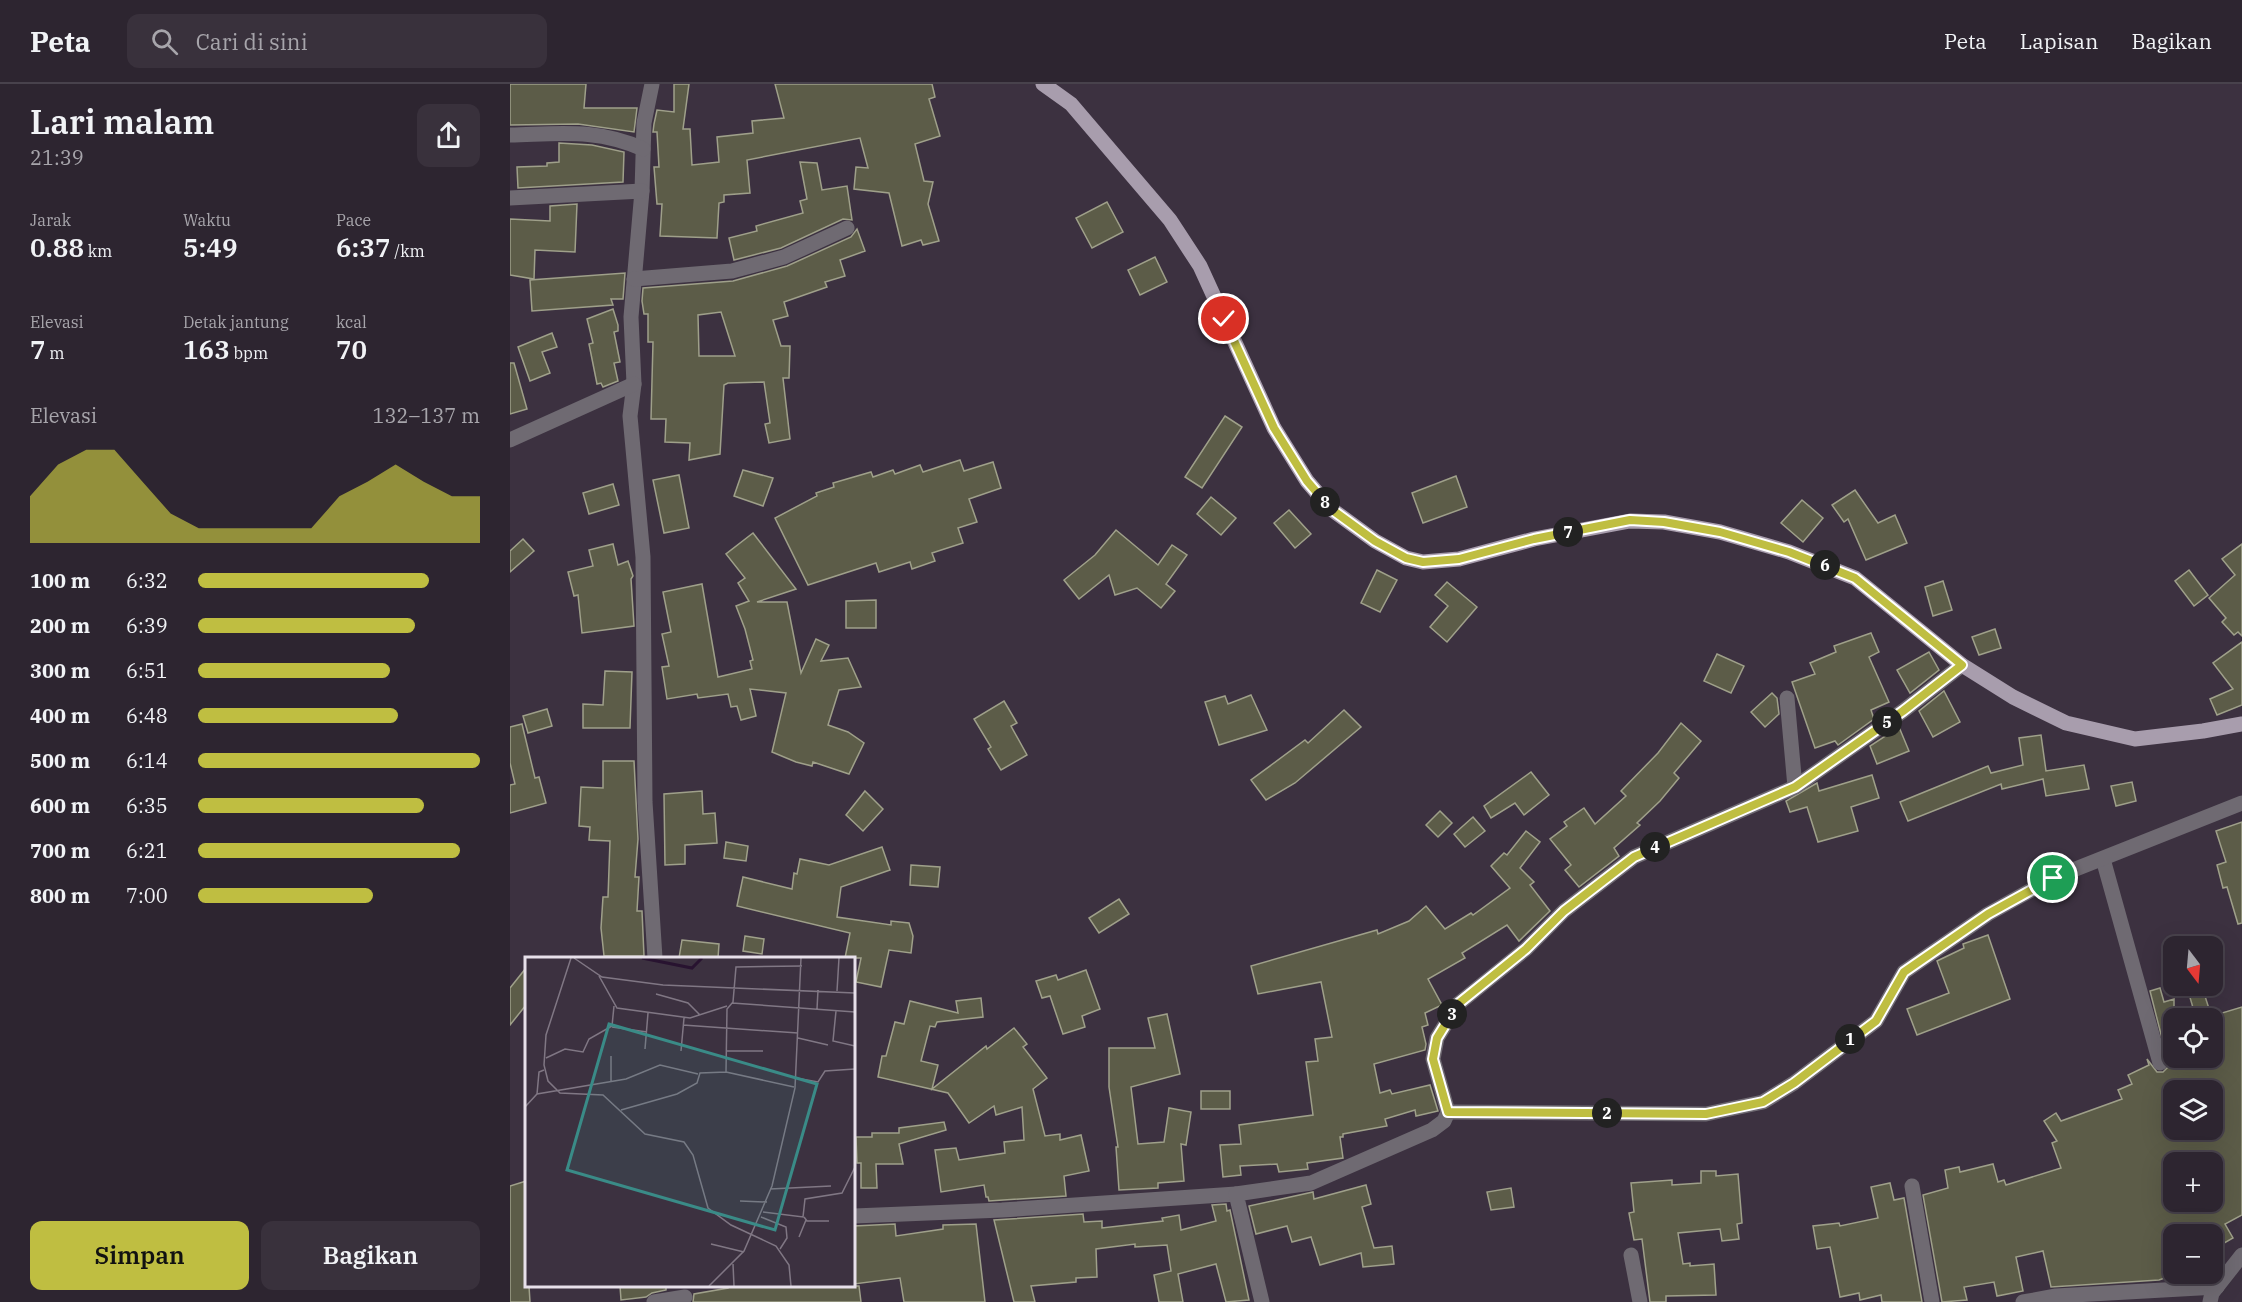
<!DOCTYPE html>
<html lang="id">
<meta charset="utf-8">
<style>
:root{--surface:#2d2530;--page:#39313c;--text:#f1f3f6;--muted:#a7a5ab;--line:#48424c;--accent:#bfbe41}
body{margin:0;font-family:"IBM Plex Serif",serif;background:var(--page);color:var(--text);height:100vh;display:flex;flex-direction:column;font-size:22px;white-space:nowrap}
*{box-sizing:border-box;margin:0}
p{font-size:20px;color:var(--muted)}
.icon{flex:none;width:33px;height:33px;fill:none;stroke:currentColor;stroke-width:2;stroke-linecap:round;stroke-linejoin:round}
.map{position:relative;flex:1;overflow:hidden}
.sheet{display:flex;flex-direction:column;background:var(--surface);width:510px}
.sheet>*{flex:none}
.needle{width:39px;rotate:164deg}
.buttons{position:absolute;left:1653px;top:852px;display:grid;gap:12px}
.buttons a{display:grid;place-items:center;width:60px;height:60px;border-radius:12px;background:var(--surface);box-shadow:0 6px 24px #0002,0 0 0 2px var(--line);font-size:30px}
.pin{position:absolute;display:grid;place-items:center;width:51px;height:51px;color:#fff;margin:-26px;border:3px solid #fff;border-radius:50%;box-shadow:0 2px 6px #0007}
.km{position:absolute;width:30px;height:30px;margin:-15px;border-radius:50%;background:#222;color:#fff;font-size:16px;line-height:30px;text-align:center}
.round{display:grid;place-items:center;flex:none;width:63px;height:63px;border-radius:12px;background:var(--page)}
.headline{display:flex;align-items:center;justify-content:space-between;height:102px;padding:0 30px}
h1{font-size:33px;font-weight:600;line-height:45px}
.figures{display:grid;grid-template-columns:repeat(3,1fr);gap:9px;height:102px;padding:6px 30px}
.figures div{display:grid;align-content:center}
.figures b{font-size:26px;font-weight:600}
.figures small{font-size:16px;font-weight:400}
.figures p{font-size:16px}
.chart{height:168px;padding:12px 30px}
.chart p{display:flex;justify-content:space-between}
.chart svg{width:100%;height:108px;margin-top:6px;fill:var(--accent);opacity:.7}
.button{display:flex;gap:12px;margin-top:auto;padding:12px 30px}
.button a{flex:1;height:69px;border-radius:12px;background:var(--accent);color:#111;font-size:24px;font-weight:600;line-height:69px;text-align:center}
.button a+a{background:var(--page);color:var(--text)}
ul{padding:0 30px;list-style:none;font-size:20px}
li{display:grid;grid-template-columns:96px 72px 1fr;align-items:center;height:45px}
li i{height:15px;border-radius:8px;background:var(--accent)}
header{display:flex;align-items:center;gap:36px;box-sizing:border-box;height:84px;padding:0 30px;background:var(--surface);border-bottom:2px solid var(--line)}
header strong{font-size:28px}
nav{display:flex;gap:33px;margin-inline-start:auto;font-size:21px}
.search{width:420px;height:54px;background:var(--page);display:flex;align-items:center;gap:15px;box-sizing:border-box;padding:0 21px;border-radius:12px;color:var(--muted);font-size:22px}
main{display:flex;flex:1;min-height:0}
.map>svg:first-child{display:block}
.building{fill:#5c5c48;stroke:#9fa08a;stroke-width:1.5;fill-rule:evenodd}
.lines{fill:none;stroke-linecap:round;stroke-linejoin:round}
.street{stroke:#6f6a72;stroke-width:15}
.primary{stroke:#a89dad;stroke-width:15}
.route-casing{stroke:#fff;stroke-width:12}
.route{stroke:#bfbe41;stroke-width:8}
.inset-river{fill:none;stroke:#281330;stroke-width:3}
.inset-road{fill:none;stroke:#807784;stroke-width:1.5}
.view{fill:#3a8b87;fill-opacity:0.15;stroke:#3a8b87;stroke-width:3}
.inset-edge{fill:none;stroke:#e7e0ea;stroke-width:3}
</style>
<header>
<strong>Peta</strong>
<div class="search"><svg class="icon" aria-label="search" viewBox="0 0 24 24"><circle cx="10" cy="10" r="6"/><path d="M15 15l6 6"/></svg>Cari di sini</div>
<nav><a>Peta</a><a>Lapisan</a><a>Bagikan</a></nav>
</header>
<main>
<section class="sheet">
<div class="headline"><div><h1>Lari malam</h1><p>21:39</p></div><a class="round"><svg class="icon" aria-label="share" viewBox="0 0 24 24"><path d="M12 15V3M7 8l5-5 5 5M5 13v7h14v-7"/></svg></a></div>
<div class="figures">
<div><p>Jarak</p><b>0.88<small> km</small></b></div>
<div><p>Waktu</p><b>5:49</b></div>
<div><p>Pace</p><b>6:37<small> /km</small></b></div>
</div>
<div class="figures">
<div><p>Elevasi</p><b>7<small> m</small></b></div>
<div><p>Detak jantung</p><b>163<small> bpm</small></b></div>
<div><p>kcal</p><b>70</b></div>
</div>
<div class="chart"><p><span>Elevasi</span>132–137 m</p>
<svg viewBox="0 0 160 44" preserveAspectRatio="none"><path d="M0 44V25L10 12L20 6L30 6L40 19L50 32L60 38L70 38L80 38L90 38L100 38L110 25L120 19L130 12L140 19L150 25L160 25V44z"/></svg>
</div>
<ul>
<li><b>100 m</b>6:32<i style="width:82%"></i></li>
<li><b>200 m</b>6:39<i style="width:77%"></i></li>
<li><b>300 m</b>6:51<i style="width:68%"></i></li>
<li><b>400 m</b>6:48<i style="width:71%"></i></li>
<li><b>500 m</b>6:14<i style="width:100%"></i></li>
<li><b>600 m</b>6:35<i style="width:80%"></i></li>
<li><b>700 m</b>6:21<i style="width:93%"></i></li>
<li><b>800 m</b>7:00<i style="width:62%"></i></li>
</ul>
<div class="button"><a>Simpan</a><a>Bagikan</a></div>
</section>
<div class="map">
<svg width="1732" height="1218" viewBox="0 0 1732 1218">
<rect width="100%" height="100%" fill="#3c3140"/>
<!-- building -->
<g class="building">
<path d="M0 0H76L74 24H127L124 48 68 40 0 41Z"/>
<path d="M164 0H179L173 45H180L182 81 209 78 207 53 243 49 242 37 274 34 265 0H422L425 13 419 15 430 52 405 60 414 97 423 98 418 120 429 157 413 161 411 156 392 162 379 109 344 105 346 83 358 84 350 54 237 76 240 109 214 111V118L209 119 207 154 150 152 152 120H147L144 83H149L147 48H143L144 40 147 26 164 28Z"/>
<path d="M49 59 82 61 114 68 113 98 8 104 7 83 37 82V79L49 78Z"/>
<path d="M290 78 307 79 312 106 337 102 342 136 333 135 271 164 224 176 219 154 247 147 246 142 293 129 290 117 297 115Z"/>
<path d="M597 118 613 148 582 164 566 134Z"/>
<path d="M67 120 65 168 25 166 24 195 0 191V135L40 137V122Z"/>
<path d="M347 145 355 167 330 176 335 192 315 198 317 203 274 218 278 232 263 236 271 262H280L279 294H273L280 355 259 359 255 340 260 339 254 298 218 299 214 301 210 370 179 376 180 359 155 358 156 335H141L143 258H138V230H134L132 217 133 204 223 197 277 182 341 153ZM211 228 225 272H189L188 231Z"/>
<path d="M645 173 657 198 630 211 618 186Z"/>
<path d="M115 189 113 215H101L103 221 22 227 20 196Z"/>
<path d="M103 225 108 241V247L104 248 110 278 104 279 108 297 93 303 91 299 87 300 79 260 83 259 77 235Z"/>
<path d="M42 249 47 263 32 268 40 289 20 297 8 263Z"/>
<path d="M0 279H4L17 325 0 330Z"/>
<path d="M715 332 732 343 692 404 675 393Z"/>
<path d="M450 376 454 387 483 378 491 404 459 415 467 438 448 444 453 459 422 469 425 477 402 485 400 478 369 488 366 479 298 501 265 434 307 412 306 409 324 403 323 399 361 388 363 393 383 386 385 390 410 381 413 388Z"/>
<path d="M233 386 263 394 253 422 224 412Z"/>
<path d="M169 391 179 444 154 449 143 396Z"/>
<path d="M946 392 957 423 913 439 902 409Z"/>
<path d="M103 400 109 421 79 430 73 409Z"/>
<path d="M1345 406 1368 439 1385 431 1397 459 1356 476 1338 435 1334 438 1322 421Z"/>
<path d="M701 413 726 434 711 451 687 430Z"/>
<path d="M1292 416 1313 434 1293 458 1271 439Z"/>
<path d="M779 426 801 450 785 464 764 439Z"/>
<path d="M606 446 648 481 662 461 677 471 656 500 665 507 651 524 627 504 605 511 599 491 569 515 554 496 585 471Z"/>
<path d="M243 449 286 505 247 518H277L291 589 306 555 319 561 311 577 338 574 351 603 329 606 318 641 338 648 354 659 339 690 303 678 302 682 286 678 262 668 276 609 240 605 246 632 231 636 227 622 221 623 218 610 188 614 187 610 157 615 152 583 159 582 152 550 161 548 153 508 192 500 208 593 242 585 240 577 243 576 235 545 226 522 239 517 228 499 235 494 216 470Z"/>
<path d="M13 455 24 467 0 488V467Z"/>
<path d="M103 460 108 481 118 477 123 492 121 495 124 542 72 549 68 511 64 512 58 488 83 482 79 466Z"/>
<path d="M1732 460V552L1728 548 1724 551 1712 538 1716 534 1699 514 1725 491 1712 475Z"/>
<path d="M867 486 887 496 870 528 851 519Z"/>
<path d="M1679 486 1698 511 1684 522 1665 497Z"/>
<path d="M1433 497 1442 526 1423 532 1415 503Z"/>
<path d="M937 498 967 523 937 558 920 543 938 522 925 511Z"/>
<path d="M366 516V544H336V517Z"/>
<path d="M1485 545 1491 564 1469 571 1462 553Z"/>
<path d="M1361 549 1369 568 1359 573 1379 618 1361 626 1364 635 1328 661 1325 657 1305 664 1282 598 1305 590 1300 579 1326 568 1324 562Z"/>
<path d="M1732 558V621L1707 631 1700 615 1723 605 1703 579Z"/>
<path d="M1419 568 1429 586 1400 609 1387 586Z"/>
<path d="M1207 570 1234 582 1221 609 1194 597Z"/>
<path d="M95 587 122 588 120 644H73V620L93 621Z"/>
<path d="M1434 607 1450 638 1423 653 1409 627Z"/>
<path d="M1262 609 1267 614 1269 630 1255 643 1241 628Z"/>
<path d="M741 611 757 646 709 661 695 618 715 612 718 620Z"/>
<path d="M494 617 507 639 501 642 517 671 491 686 478 665 481 663 464 635Z"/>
<path d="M37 625 42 642 18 649 13 632Z"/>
<path d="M834 626 851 643 785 699 756 716 741 696 795 656 798 659Z"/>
<path d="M1171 639 1191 657 1164 689 1169 694 1150 717 1127 739 1130 741 1104 764 1109 772 1069 803 1055 786 1061 781 1040 755 1057 742 1054 738 1074 724 1085 740 1116 712 1111 707 1148 669Z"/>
<path d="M12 640 25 694 29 693 36 719 0 729V701L5 700 0 679V643Z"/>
<path d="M1389 643 1399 667 1367 680 1360 662Z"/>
<path d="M1531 651 1536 687 1574 681 1579 705 1536 712 1533 695 1492 705 1491 700 1398 737 1390 718 1478 682 1481 689 1513 681 1509 654Z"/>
<path d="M93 677H124L128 755 125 793H129L127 827H132L134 872H94L91 844 93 813H98L100 757 79 756 80 743 69 742 71 703 93 704Z"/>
<path d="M1021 688 1039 711 1014 731 1005 719 981 734 974 722Z"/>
<path d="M1362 691 1369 714 1341 723 1348 747 1308 758 1297 723 1280 728 1276 717 1307 699 1309 707Z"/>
<path d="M1622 698 1626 717 1606 722 1601 702Z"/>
<path d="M192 707 193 730 205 729 207 759 175 761V780L155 781 154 710Z"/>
<path d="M355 707 373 725 353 747 336 731Z"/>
<path d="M930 727 942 739 928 753 916 741Z"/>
<path d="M963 733 975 747 955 763 944 750Z"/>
<path d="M1732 738V839L1728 840 1717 803 1713 804 1707 781 1716 778 1706 747Z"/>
<path d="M1016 747 1030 758 1010 784 1024 798 1020 801 1040 827 1009 857 997 841 952 869 955 874 918 895 932 921 915 929 918 941 912 943 916 960 915 966 864 980 870 1009 880 1006 882 1010 920 1001 928 1027 906 1032 905 1026 875 1035 877 1042 833 1050V1053H830L833 1074 797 1079 798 1085 769 1088 767 1080 730 1082 731 1091 713 1093 710 1061 731 1060 729 1041 803 1031 796 978 808 977 805 955 822 953 811 898 748 910 741 882 867 846 868 850 899 837 916 822 935 845 961 829 963 831 1000 804 981 782 994 769 997 771Z"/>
<path d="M216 758 238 762 236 777 214 774Z"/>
<path d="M372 763 380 786 331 803 327 833 381 841V837L399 839 403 852 401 869 379 866 371 903 346 898 351 874H335L340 849 227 822 233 793 282 805 284 789 287 790 290 775 319 781Z"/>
<path d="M401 781 430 783 428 803 400 801Z"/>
<path d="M609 815 619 830 589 849 579 834Z"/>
<path d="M1478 851 1500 915 1407 951 1397 925 1439 909 1427 877 1454 864 1453 860Z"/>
<path d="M235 852 254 855 252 870 233 867Z"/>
<path d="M172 856 209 860 208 874H169Z"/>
<path d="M16 884V921L0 941V904Z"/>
<path d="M576 886 590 925 572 932 575 943 553 950 540 912 532 914 526 897 546 891 548 896Z"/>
<path d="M1650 904 1654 918 1664 915V974H1702V932L1732 923V1131L1715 1140 1723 1154 1702 1166V1150H1664V1190H1666L1649 1196 1541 1203 1533 1167 1506 1173 1513 1207 1487 1212 1484 1198 1454 1203 1457 1216 1432 1218 1413 1111 1438 1104 1435 1086 1449 1083 1450 1088 1483 1080 1488 1098 1494 1096 1496 1101 1551 1084 1542 1059 1547 1057 1534 1037 1546 1029 1551 1037 1612 1015 1608 1006 1622 1000 1618 991 1639 981 1637 975 1647 988H1653L1659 982 1640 907ZM1664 1006H1702V1046H1664ZM1664 1078H1702V1118H1664Z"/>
<path d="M1693 906 1702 934H1686L1679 910Z"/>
<path d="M471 914 473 933 427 938 425 943 420 942 411 977 428 981 422 1005 476 962 477 965 504 944 517 960 513 963 537 994 523 1005 535 1052 550 1050V1056L571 1051 579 1087 554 1092 556 1112 479 1117 478 1113H476L474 1101 431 1108 425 1066 446 1064 449 1076 495 1069 494 1058 514 1056 512 1023 486 1031 484 1022 459 1039 438 1009 368 993 372 972H376L385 938 394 940 400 917 448 929 446 917Z"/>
<path d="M657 930 670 990 621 1003 628 1060 654 1058 659 1024 681 1028 676 1061 671 1060 674 1097 648 1099V1104L609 1106 606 1063H608L599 1003V964H645L638 934Z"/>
<rect x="691" y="1007" width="29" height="18"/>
<path d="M434 1038 436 1046 389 1060 393 1080H366L367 1104H351V1079H347L346 1053H362V1049H389V1044Z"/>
<path d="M1191 1087H1206V1092L1228 1090 1232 1139 1227 1140 1229 1155 1212 1157 1210 1145 1168 1149 1173 1180 1180 1179V1182L1204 1180 1206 1211 1156 1212V1218H1140L1132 1155 1124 1156 1119 1129 1124 1128 1121 1099 1162 1096V1101L1191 1099Z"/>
<path d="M16 1097V1202H19L20 1218H0V1102Z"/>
<path d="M1380 1099 1384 1116 1394 1114 1412 1218H1372L1371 1211 1350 1216 1349 1209 1330 1213 1320 1163 1307 1165 1303 1142 1329 1139 1330 1142 1368 1134 1361 1103Z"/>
<path d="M856 1101 861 1120 852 1123 864 1164 882 1162 884 1180 853 1183 851 1169 810 1181 801 1153 782 1158 777 1142 746 1150 739 1122 803 1108 804 1115Z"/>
<path d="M1001 1104 1004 1123 981 1126 977 1108Z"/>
<path d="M716 1120 717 1127 720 1126 739 1216 716 1218 706 1180 668 1190 673 1218H649L644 1191 661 1187 657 1161 625 1163V1160L586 1165 587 1193 566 1194V1198L521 1202 525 1218H504L484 1136 573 1130 574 1138 592 1137V1144L653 1137 652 1134 669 1131 671 1146 706 1137 702 1121Z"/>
<path d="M385 1140 386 1152 433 1145V1141L466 1140 475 1218H394L390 1194 344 1200V1142Z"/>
<path d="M110 1202H156V1206L142 1209 136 1213 111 1216Z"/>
<path d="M218 1202H349L351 1218H183L184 1210 218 1204Z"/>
</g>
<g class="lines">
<!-- street -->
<g class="street">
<path d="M142 0 134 39 132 107 121 233 124 300 120 332 133 473 135 718 145 874"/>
<path d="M0 51C49 50 87 44 133 65"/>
<path d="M0 114 132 107"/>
<path d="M124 195 222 187 274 173 337 144"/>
<path d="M0 356 124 300"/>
<path d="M1277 614 1285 703"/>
<path d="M1593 775 1650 979"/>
<path d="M938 1028 1196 1030 1253 1018 1284 999 1366 937 1394 888 1478 830 1543 794 1732 719"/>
<path d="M1402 1102 1422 1218"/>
<path d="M344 1132 492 1126 726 1110"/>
<path d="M1121 1171 1130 1218"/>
<path d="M144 1218 175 1213"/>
<path d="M752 1218 726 1110 801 1099 922 1046 934 1037 938 1028 923 975 927 954 948 920 1016 865 1054 827 1124 773 1285 703 1393 627 1452 581"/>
<path d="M1513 1218 1546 1212 1707 1203"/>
<path d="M1700 1218 1702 1209 1732 1171"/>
</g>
<!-- primary -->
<path class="primary" d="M533 0 561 20 660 136 690 182 764 344 797 397 821 425 865 457 896 474 913 478 949 475 1024 455 1120 437 1154 438 1210 448 1279 468 1345 494 1452 581 1503 613 1556 639 1625 655 1693 647 1732 640"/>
</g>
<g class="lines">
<defs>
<path id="route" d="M714 235 764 344 797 397 821 425 865 457 896 474 913 478 949 475 1024 455 1120 436 1154 438 1210 448 1279 468 1345 494 1452 581 1393 627 1285 703 1124 773 1054 827 1016 865 948 920 927 954 923 975 938 1028 1196 1030 1253 1018 1284 999 1366 937 1394 888 1478 830 1543 794"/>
</defs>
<!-- route casing -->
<use href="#route" class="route-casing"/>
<!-- route -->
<use href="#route" class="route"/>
</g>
<!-- overview -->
<g transform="translate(15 873)">
<rect width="330" height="330" fill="#3c3140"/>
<path class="inset-river" d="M117 1 167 11 177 1"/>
<path class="inset-road" d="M46 1 21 78 19 108 23 124 35 136 78 138 120 177 159 185 168 198 183 251 206 268 251 289 264 308 266 329M49 1 77 20 138 28 330 36M74 19 92 51 165 61 202 49M312 34 314 1M131 37 163 46 175 58M207 46 330 55M292 52 293 33M311 54 308 84 330 89M158 68 273 76M87 70 122 75M273 81 303 88M120 92 123 56M156 94 159 61M202 94H238M21 101 40 92 58 95 64 82 87 69 89 49M201 115 269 130M271 121 293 125 300 114 330 112M86 125V99M12 137 14 115 19 113M0 150 12 137 101 122 135 108 173 117M96 153 152 137 172 126 175 116 201 115 202 52 208 45 211 10 277 9M245 232 306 229M215 244 242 245M238 255 278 260 280 242 317 236 330 210M236 260 261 270 262 281 255 292M279 260 282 264H304M274 280 281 263M186 287 219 295M208 307 209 329M184 329 219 294 247 229 270 131 276 1"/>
<path class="view" d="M84 67 292 127 250 273 42 213Z"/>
<rect width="330" height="330" class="inset-edge"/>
</g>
</svg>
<div class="buttons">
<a><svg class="needle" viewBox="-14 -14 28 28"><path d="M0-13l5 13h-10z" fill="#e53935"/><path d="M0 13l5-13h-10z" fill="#a7a5ab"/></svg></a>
<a><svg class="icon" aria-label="locate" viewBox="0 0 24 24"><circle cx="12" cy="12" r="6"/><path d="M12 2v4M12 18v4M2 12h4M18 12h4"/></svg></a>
<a><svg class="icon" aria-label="layers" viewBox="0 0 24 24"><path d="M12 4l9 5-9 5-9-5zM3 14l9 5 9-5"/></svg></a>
<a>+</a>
<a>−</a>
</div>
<div class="pin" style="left:1543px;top:794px;background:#1e9e55"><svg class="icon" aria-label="arrive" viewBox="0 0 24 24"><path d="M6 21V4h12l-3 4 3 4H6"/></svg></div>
<div class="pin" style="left:714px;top:235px;background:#d93025"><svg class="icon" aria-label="check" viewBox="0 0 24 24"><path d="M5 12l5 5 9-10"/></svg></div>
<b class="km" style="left:1340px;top:955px">1</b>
<b class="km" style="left:1097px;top:1029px">2</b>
<b class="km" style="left:942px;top:930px">3</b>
<b class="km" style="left:1145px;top:763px">4</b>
<b class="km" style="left:1377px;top:638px">5</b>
<b class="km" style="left:1315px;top:481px">6</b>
<b class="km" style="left:1058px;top:448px">7</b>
<b class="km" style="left:815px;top:418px">8</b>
</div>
</main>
